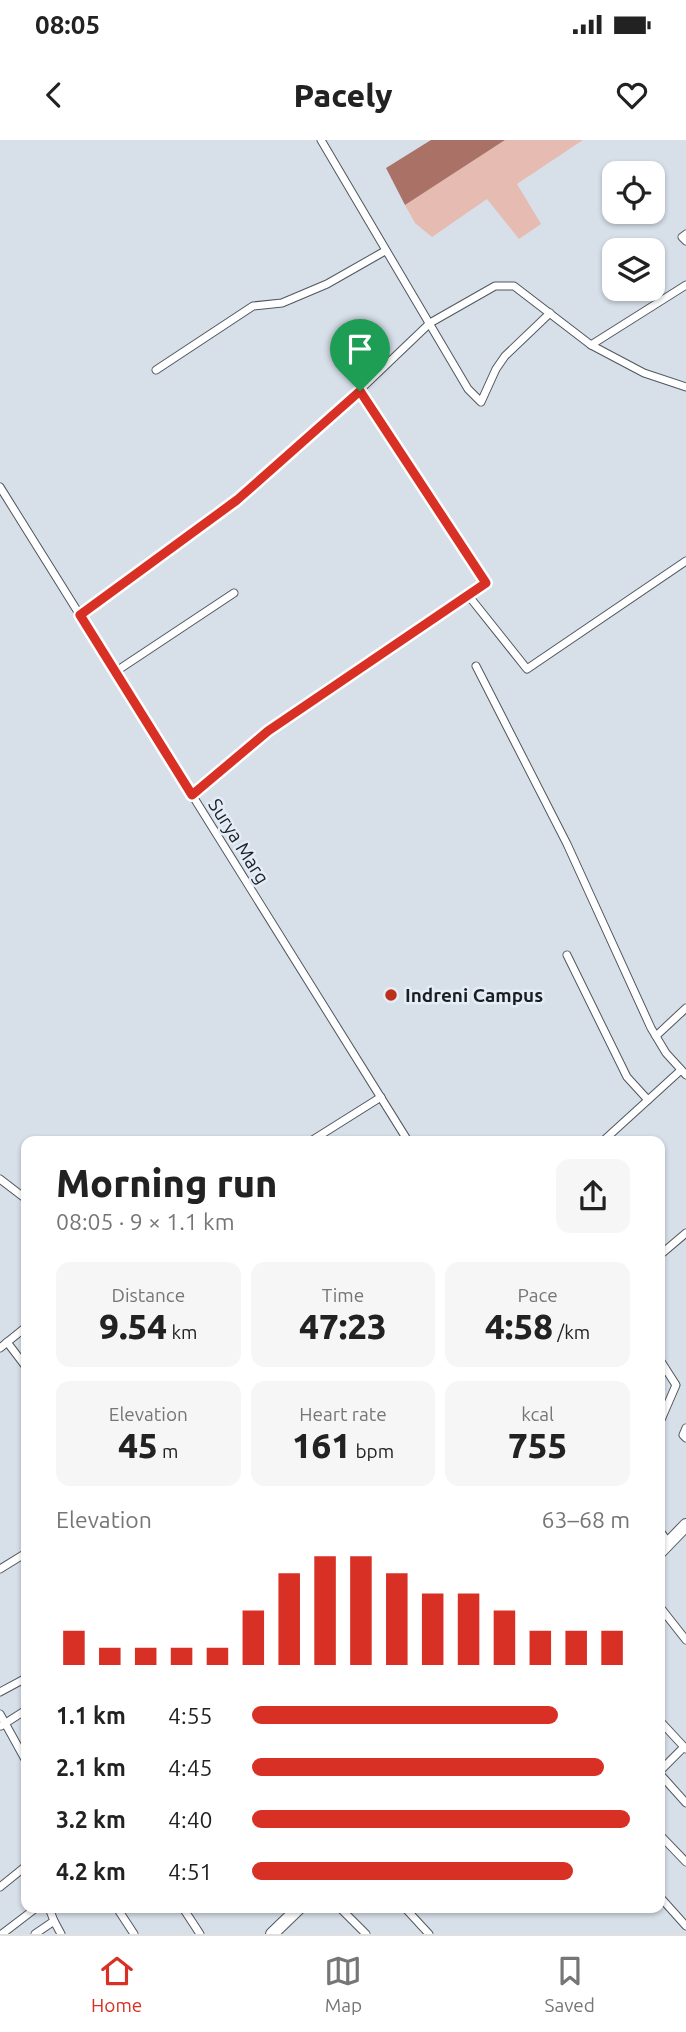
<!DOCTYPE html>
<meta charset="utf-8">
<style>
:root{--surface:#fff;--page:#f6f6f6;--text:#222;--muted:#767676;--line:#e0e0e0;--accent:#d93025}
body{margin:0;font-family:Ubuntu,sans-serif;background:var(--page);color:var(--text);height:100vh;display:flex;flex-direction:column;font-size:26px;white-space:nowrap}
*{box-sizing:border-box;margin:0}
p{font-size:23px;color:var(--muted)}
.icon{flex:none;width:38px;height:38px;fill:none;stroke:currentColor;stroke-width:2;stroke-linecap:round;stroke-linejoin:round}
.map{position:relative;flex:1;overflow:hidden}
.panel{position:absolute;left:21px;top:996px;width:644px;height:777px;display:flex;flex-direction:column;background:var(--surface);border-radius:14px;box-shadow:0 2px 5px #0004}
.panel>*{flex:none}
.fabs{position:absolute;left:602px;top:21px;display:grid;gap:14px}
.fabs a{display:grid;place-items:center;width:63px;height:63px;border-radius:14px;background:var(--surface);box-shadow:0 2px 5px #0004;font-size:35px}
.pin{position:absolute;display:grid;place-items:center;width:60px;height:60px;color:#fff;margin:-72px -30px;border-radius:50% 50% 50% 0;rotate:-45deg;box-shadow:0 0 7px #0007}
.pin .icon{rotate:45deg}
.round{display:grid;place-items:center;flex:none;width:74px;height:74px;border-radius:14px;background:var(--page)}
.headline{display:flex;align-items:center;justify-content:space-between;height:119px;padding:0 35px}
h1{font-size:38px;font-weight:800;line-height:52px}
.stats{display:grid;grid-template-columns:repeat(3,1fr);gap:10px;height:119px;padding:7px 35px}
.stats div{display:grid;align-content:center;border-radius:14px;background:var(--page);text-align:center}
.stats b{font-size:35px;font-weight:800}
.stats small{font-size:19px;font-weight:400}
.stats p{font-size:19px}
.chart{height:196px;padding:14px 35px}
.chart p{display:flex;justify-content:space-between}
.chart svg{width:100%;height:126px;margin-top:7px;stroke:var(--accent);stroke-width:6}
ul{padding:0 35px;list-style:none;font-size:23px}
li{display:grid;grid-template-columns:112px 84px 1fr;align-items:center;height:52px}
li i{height:18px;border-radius:9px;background:var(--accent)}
.status{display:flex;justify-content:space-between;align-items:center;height:49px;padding:0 35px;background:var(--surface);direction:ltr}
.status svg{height:19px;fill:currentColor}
header{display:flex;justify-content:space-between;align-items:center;height:91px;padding:0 35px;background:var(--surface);font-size:32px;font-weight:800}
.menu{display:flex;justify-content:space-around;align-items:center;height:98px;border-top:2px solid var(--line);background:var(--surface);font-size:19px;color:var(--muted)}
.menu a{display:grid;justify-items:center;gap:4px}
.menu .selected{color:var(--accent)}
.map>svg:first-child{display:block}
.green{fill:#e6bbb2}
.water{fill:#aa7266}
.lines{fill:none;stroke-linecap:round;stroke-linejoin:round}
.street-casing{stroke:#50575f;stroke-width:9}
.highway-casing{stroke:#50575f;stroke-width:14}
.street{stroke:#fff;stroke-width:7}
.highway{stroke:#fff;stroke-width:12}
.route-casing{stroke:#fff;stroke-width:14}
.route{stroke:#d93025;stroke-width:9}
.poi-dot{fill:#bc3019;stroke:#e4edf7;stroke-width:2.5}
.labels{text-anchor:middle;stroke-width:5;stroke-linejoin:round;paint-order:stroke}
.street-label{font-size:19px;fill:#1b1e21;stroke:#e4edf7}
.poi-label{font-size:19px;font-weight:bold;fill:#1b1e21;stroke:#e4edf7;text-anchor:start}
</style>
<div class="status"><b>08:05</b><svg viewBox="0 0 49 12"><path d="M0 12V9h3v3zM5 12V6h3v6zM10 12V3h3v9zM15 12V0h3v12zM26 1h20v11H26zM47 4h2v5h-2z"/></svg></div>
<header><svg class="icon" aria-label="back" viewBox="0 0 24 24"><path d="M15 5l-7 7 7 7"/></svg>Pacely<svg class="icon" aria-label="heart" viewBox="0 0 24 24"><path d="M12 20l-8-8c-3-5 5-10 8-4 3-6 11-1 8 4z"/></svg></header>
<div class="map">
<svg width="686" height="1794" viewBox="0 0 686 1794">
<rect width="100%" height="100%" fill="#d7dfe9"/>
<!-- green -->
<path class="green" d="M505 0H583L517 44 541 84 519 99 487 59 432 97 415 83 405 65Z"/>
<!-- water -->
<path class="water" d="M431 0H505L405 65 386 28Z"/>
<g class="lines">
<defs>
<g id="street">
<path d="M321 0 468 249 481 262 496 229 505 216 550 173"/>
<path d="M686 94 682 97 686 101"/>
<path d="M591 205 686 145"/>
<path d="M156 230 253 166 282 163 327 144 385 111"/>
<path d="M0 347 408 1001"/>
<path d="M468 455 527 529 686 421"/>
<path d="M80 475 238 359 319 289 430 183 495 146H514L591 205 644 233 686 247"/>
<path d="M476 526 567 704 651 888 666 913 686 935"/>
<path d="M115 532 234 453"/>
<path d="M192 655 268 591 486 443 360 251"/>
<path d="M567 815 627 937 648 960"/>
<path d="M656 896 686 868"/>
<path d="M311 1001 381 957"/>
<path d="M603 1001 681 930"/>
<path d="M0 1039 26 1059"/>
<path d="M660 1115 686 1093"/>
<path d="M7 1202 26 1227"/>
<path d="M0 1208 26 1187"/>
<path d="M660 1220 676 1245 660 1282"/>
<path d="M686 1288 683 1295 686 1298"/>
<path d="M660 1391 668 1402"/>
<path d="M0 1429 26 1413"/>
<path d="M660 1467 686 1500"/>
<path d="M0 1552 26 1538"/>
<path d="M0 1574 26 1621"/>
<path d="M660 1581 686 1609"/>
<path d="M1 1586 26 1570"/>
<path d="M660 1631 684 1607"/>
<path d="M660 1634 686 1663"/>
<path d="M660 1695 686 1722"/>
<path d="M0 1747 26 1726"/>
<path d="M660 1757 686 1786"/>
<path d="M117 1768 134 1794"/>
<path d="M183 1768 200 1794"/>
<path d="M340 1768 366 1794"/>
<path d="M405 1768 429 1794"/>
<path d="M54 1781 61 1794"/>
<path d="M2 1794 36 1768"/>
<path d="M35 1794 54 1781 49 1768"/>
</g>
<g id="highway">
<path d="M660 1412 686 1385"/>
<path d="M272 1794 299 1768"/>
</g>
</defs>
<!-- street casing -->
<use href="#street" class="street-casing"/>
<!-- highway casing -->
<use href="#highway" class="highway-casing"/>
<!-- street -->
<use href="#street" class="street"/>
<!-- highway -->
<use href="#highway" class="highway"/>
</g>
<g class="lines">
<defs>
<path id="route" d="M360 251 486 443 268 591 192 655 80 475 237 360Z"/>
</defs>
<!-- route casing -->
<use href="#route" class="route-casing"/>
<!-- route -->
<use href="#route" class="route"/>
</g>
<!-- markers -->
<circle class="poi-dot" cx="391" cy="855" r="7"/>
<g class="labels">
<!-- street labels -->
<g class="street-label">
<text transform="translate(239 701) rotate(58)" y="7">Surya Marg</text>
</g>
<!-- poi labels -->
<g class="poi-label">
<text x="405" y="862">Indreni Campus</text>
</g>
</g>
</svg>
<div class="fabs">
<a><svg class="icon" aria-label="locate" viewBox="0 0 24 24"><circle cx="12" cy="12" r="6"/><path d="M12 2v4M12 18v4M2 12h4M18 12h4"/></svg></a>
<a><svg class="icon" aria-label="layers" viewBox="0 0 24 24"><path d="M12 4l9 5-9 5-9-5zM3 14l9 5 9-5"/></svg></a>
</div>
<div class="pin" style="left:360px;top:251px;background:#1e9e55"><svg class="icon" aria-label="arrive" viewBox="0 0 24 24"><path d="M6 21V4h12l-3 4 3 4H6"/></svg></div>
<section class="panel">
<div class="headline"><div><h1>Morning run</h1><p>08:05 · 9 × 1.1 km</p></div><a class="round"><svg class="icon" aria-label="share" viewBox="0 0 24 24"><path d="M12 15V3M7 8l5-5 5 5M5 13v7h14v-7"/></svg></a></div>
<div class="stats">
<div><p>Distance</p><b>9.54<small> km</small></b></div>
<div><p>Time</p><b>47:23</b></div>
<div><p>Pace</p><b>4:58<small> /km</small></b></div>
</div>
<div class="stats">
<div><p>Elevation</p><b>45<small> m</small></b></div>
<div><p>Heart rate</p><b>161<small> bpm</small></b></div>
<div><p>kcal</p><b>755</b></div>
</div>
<div class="chart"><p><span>Elevation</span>63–68 m</p>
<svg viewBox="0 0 160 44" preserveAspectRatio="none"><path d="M5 44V32M15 44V38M25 44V38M35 44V38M45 44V38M55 44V25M65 44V12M75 44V6M85 44V6M95 44V12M105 44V19M115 44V19M125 44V25M135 44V32M145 44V32M155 44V32"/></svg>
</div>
<ul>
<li><b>1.1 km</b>4:55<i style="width:81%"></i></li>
<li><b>2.1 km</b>4:45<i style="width:93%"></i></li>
<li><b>3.2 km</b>4:40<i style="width:100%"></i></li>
<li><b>4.2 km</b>4:51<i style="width:85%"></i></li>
</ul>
</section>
</div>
<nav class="menu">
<a class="selected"><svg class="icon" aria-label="home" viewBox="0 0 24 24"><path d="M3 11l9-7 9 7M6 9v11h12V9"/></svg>Home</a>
<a><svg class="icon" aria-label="map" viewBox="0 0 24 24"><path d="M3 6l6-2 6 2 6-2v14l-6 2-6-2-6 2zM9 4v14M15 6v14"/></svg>Map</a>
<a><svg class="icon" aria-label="saved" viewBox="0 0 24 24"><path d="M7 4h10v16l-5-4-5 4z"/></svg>Saved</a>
</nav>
